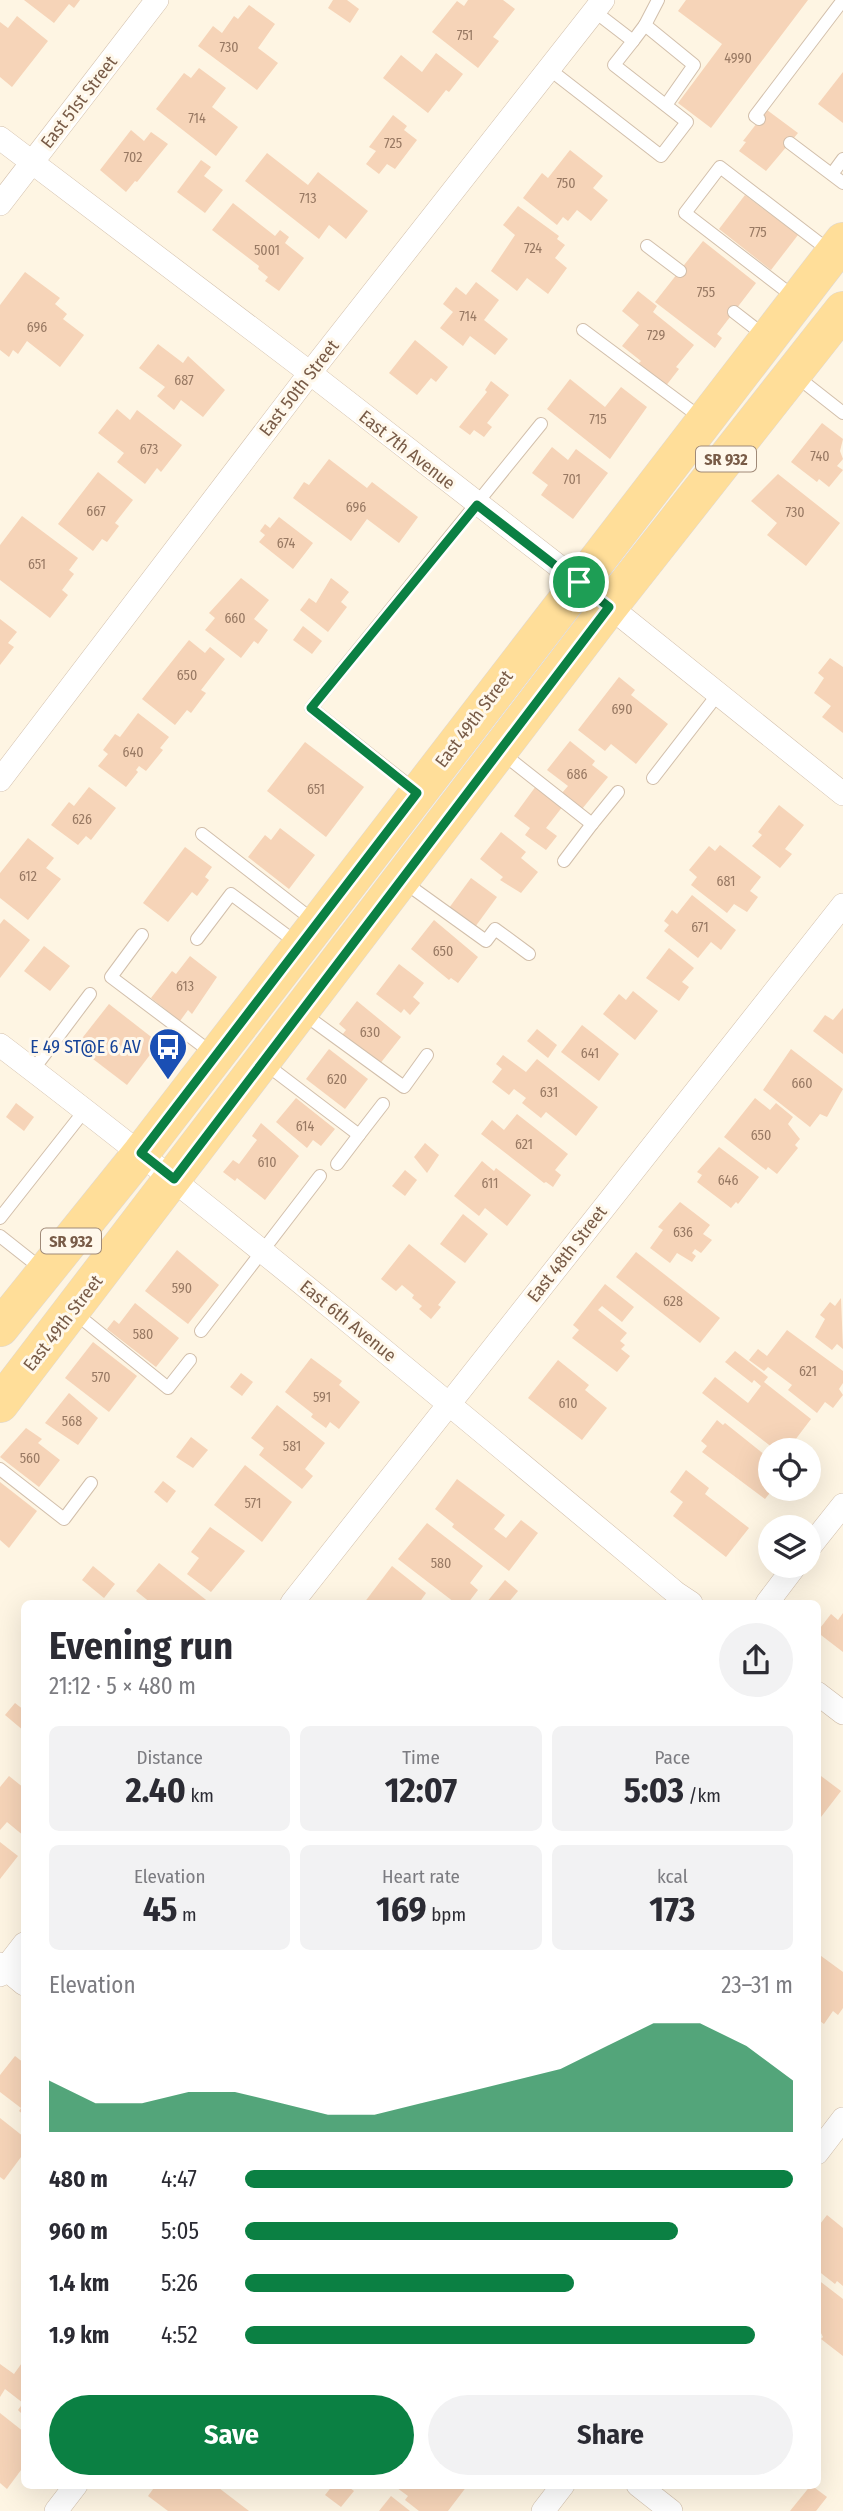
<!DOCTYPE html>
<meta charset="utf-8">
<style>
:root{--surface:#fff;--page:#f2f2f3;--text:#2b2b33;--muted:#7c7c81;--accent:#0b8043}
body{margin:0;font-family:"Fira Sans Condensed",sans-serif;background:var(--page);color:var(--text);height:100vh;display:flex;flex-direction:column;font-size:26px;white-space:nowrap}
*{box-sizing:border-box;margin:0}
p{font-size:23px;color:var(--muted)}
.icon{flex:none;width:38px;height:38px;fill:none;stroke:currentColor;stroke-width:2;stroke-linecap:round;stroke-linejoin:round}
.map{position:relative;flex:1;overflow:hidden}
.sheet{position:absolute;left:21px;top:1600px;width:800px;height:889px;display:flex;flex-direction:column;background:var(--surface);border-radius:10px;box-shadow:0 7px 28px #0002}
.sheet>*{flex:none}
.fabs{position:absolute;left:758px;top:1438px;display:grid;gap:14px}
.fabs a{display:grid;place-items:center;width:63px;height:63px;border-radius:50%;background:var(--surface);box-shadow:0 7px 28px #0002;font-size:35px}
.pin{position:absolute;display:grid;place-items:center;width:60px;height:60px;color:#fff;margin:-30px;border:4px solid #fff;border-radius:50%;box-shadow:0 2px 7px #0007}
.round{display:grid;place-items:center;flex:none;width:74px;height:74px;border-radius:37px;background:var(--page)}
.head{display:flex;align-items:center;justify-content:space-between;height:119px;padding:0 28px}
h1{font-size:38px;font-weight:700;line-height:52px}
.metrics{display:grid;grid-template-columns:repeat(3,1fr);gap:10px;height:119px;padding:7px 28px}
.metrics div{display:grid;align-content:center;border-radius:10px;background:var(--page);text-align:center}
.metrics b{font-size:35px;font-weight:700}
.metrics small{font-size:19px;font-weight:400}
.metrics p{font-size:19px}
.chart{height:196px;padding:14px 28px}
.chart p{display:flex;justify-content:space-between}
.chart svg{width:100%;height:126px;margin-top:7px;fill:var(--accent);opacity:.7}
.action{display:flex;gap:14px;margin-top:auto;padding:14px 28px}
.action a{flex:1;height:80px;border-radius:42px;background:var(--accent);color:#fff;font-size:28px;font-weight:700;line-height:80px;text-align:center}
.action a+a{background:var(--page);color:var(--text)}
ul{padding:0 28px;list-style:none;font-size:23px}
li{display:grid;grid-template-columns:112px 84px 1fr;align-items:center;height:52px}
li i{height:18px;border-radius:9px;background:var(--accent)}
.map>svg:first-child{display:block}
.building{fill:#f6d4b8}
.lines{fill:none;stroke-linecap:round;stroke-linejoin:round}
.lane-casing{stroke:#d2bfab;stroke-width:14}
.street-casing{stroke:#d2bfab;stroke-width:24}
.primary-casing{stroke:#dfd8d3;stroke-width:38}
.lane{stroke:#fff;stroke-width:12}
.street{stroke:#fff;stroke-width:23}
.primary{stroke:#ffde99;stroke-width:37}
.route-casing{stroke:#fff;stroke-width:14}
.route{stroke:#0b8043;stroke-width:9}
.labels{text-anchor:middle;stroke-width:6;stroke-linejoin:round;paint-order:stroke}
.number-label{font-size:14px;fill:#987963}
.shield{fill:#fff8eb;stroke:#a08a78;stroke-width:2}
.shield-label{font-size:16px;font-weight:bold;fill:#785b47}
.street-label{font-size:18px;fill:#785b47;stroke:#fff8eb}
.transit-label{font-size:18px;fill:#164399;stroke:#fff8eb;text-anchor:end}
</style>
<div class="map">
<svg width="843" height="2511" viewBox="0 0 843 2511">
<rect width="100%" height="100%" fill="#fef5e3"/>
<!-- building -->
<g class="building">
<path d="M24 0H80L74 8 69 4 54 23Z"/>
<path d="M333 0H347L359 9 350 23 328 8Z"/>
<path d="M468 0H503L515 9 493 37 499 41 478 68 432 32 457 1 464 6Z"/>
<path d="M686 0H808L711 128 678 103 722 44 678 11Z"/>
<path d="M249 5 275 24 258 48 278 63 257 90 198 46 213 26 222 33 234 16 238 19Z"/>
<path d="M17 16 48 41 12 87 0 77V22L8 28Z"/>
<path d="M436 53 463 74 449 92 446 90 428 113 383 78 401 55 422 72Z"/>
<path d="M199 68 226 88 212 107 238 127 216 156 156 109 184 73 191 78Z"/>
<path d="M843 72V123L818 104Z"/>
<path d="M767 110 798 133 766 171 739 151 746 142 743 141Z"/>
<path d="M393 115 407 126 404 130 417 140 395 169 387 164 379 174 366 164 376 151 369 147Z"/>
<path d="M131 130 144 141 151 132 168 144 137 182 135 181 126 192 100 170Z"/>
<path d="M570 150 603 176 593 188 608 200 591 221 577 210 568 221 563 217 557 225 523 198 542 173 548 178Z"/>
<path d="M267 153 308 185 318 172 368 211 346 239 329 225 319 239 245 181Z"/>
<path d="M201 160 211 167 204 176 223 190 205 213 177 192Z"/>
<path d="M745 195 798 235 771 270 719 229Z"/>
<path d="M233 203 275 236 280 230 289 237 285 243 304 258 279 291 265 281 268 277 258 269 259 266 212 230Z"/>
<path d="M518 206 559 236 557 239 565 245 555 258 567 268 548 294 527 278 517 291 491 271 515 235 503 225Z"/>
<path d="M703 241 756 283 717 334 722 338 715 348 655 302Z"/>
<path d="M25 272 60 298 55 304 67 314 63 319 84 335 60 367 27 341 18 354 13 350 9 357 0 350V305Z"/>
<path d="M476 282 499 300 484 320 508 339 495 355 470 336 463 346 440 328 453 312 443 304 456 287 466 295Z"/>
<path d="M638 291 657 306 653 312 694 345 676 367 679 369 665 387 637 365 641 361 622 346 639 325 622 311Z"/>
<path d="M415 340 448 367 436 382 431 378 417 395 389 373Z"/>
<path d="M158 344 183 363 188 356 225 390 203 417 181 400 174 410 157 396 165 387 139 368Z"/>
<path d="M570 379 605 407 621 387 647 407 610 459 547 409Z"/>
<path d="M491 381 509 395 487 423 492 427 484 437 474 430 470 435 459 427 487 392 485 390Z"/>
<path d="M117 409 130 420 137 410 182 445 161 472 157 468 145 484 117 462 124 453 98 433Z"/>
<path d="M822 423 843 439 840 451 843 459 837 466 843 470 829 487 819 479 817 482 791 462Z"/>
<path d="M552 447 568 460 576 449 608 473 573 519 541 495 548 485 532 473Z"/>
<path d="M329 459 367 488 372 482 418 517 399 543 367 519 351 541 293 498 304 482 309 485Z"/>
<path d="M98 472 133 500 115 523 119 526 107 542 102 539 93 551 58 524Z"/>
<path d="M778 474 840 523 806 566 767 535 777 523 751 501Z"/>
<path d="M22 516 78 558 69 570 74 574 62 590 68 595 50 618 0 580V545Z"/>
<path d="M279 517 313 543 293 569 259 542 265 535 260 531 265 524 270 528Z"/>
<path d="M241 578 269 600 254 619 268 630 258 644 254 641 241 658 205 630 215 618 209 613Z"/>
<path d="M331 578 349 592 341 602 347 607 328 632 300 610 309 598 316 603Z"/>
<path d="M0 619 17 632 8 643 14 647 0 665Z"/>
<path d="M303 626 322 641 312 654 293 640Z"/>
<path d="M189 640 205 653 210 647 225 659 201 690 206 693 191 713 187 710 175 725 142 699Z"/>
<path d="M830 658 843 667V733L822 717 831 706 814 693 824 678 818 673Z"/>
<path d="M619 677 635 690 631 695 668 724 636 764 611 744 605 751 578 730Z"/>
<path d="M138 713 169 737 160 748 163 750 146 771 139 766 136 770 138 772 126 787 98 766 108 754 103 750 115 734 120 737Z"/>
<path d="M570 741 595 761 592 765 608 777 582 809 562 793 568 786 547 770Z"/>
<path d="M305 742 364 787 326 837 267 791Z"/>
<path d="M536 786 563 806 546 828 557 836 546 850 525 835 530 828 514 816Z"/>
<path d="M89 787 116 808 91 840 86 836 78 845 51 825 69 802 74 806Z"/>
<path d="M779 805 804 825 785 849 792 854 780 868 752 846 762 835 758 832Z"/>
<path d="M280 828 315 855 289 889 248 857 265 835 271 840Z"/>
<path d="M501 832 526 852 521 858 538 872 521 893 500 880 503 877 480 859Z"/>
<path d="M28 838 54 858 46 868 61 879 28 920 0 898V873Z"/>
<path d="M720 845 761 877 750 891 758 897 747 912 734 904 727 913 691 885 697 877 689 870 709 846 715 851Z"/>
<path d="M185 847 212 867 205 877 209 880 197 896 192 892 168 922 143 903Z"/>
<path d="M471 878 497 897 475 927 449 908Z"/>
<path d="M692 895 736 930 721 950 711 942 698 958 664 931 669 925 664 921 672 910 677 914Z"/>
<path d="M4 919 30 940 0 978V924Z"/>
<path d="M434 920 478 957 458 983 451 978 449 980 411 949Z"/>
<path d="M44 946 70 966 50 991 24 971Z"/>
<path d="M669 948 694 968 682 982 689 987 679 1001 646 978Z"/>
<path d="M190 956 217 977 192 1014 188 1010 180 1021 151 998 172 971 176 974Z"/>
<path d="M399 964 424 983 413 997 420 1003 410 1015 404 1009 401 1013 376 994Z"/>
<path d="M633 991 658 1011 635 1040 603 1014 619 994 626 1000Z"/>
<path d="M357 1001 401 1037 379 1065 342 1035 346 1030 339 1024Z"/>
<path d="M109 1004 159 1043 127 1085 76 1046Z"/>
<path d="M843 1008V1054L813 1031 825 1015 833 1020Z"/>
<path d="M582 1025 619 1054 599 1081 561 1052Z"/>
<path d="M537 1029 557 1045 548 1058 527 1041Z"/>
<path d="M329 1049 368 1079 345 1109 306 1079Z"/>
<path d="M791 1049 843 1089 827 1117 820 1114 810 1127 763 1090Z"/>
<path d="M503 1055 526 1072 537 1059 598 1107 576 1136 546 1112 541 1118 522 1103 526 1098 514 1089 509 1095 492 1082 502 1069 496 1064Z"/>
<path d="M296 1098 335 1129 321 1146 313 1140 307 1148 276 1122Z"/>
<path d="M755 1098 770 1110 776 1103 793 1117 788 1124 800 1139 795 1145 798 1148 777 1174 768 1167 766 1170 724 1137Z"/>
<path d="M16 1103 34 1117 24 1131 6 1117Z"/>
<path d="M517 1114 568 1154 555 1170 561 1175 553 1187 546 1182 544 1183 481 1134 492 1120 504 1130Z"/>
<path d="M261 1123 299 1156 265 1200 237 1178 235 1181 223 1172 233 1160 239 1164 257 1140 252 1136Z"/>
<path d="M425 1143 439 1155 427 1173 414 1157Z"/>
<path d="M719 1147 759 1177 738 1204 736 1202 731 1208 697 1182 702 1175 697 1172Z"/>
<path d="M482 1161 494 1171 496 1168 531 1195 507 1226 485 1208 479 1216 454 1196Z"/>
<path d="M405 1170 417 1180 405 1196 392 1186Z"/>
<path d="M680 1202 710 1225 703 1234 712 1240 701 1253 695 1249 692 1253 696 1256 692 1262 677 1253 670 1263 650 1248 663 1230 658 1227Z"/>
<path d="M463 1214 488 1234 465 1263 440 1244Z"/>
<path d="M409 1244 456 1282 438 1305 441 1307 431 1319 419 1309 422 1306 412 1298 414 1295 402 1285 396 1291 381 1279Z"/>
<path d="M177 1250 219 1285 188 1324 145 1291Z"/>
<path d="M636 1252 720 1318 700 1343 616 1277Z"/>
<path d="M605 1284 634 1307 622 1322 602 1306 598 1310 627 1333 620 1341 625 1345 621 1349 630 1356 617 1372 572 1338 579 1330 573 1325Z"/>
<path d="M841 1298 843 1349 837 1344 832 1350 815 1337 825 1319 820 1315 830 1302 835 1306Z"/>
<path d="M135 1303 179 1338 156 1367 107 1329 114 1320 119 1324Z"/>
<path d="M787 1330 843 1371V1383L839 1389 843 1395 833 1408 825 1402 817 1413 788 1390 792 1385 768 1367 764 1371 749 1360 758 1349 767 1356Z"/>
<path d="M93 1342 137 1376 109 1412 65 1378Z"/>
<path d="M735 1351 768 1377 764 1382 811 1419 789 1448 777 1451 702 1393 715 1377 748 1403 761 1386 754 1380 752 1383 725 1362Z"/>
<path d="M311 1358 342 1381 339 1385 360 1402 339 1429 330 1422 326 1428 311 1417 313 1414 285 1392Z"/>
<path d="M558 1360 589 1385 585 1390 607 1408 582 1440 528 1398Z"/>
<path d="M241 1373 253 1382 242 1396 230 1387Z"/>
<path d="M69 1393 98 1418 78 1445 45 1423Z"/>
<path d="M277 1405 325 1443 305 1469 313 1476 302 1489 259 1455 264 1448 251 1438Z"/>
<path d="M717 1420 723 1425 725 1423 770 1459V1489H773L765 1499 702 1452 707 1446 701 1441Z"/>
<path d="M26 1428 42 1439 38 1443 60 1460 39 1487 0 1457Z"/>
<path d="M191 1437 208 1450 193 1468 176 1457Z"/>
<path d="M245 1465 292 1502 262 1542 214 1505Z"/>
<path d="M686 1470 709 1488 705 1494 749 1528 726 1557 673 1516 683 1502 670 1492Z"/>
<path d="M457 1479 505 1515 494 1529 506 1538 521 1520 538 1533 509 1571 452 1527 454 1524 435 1509Z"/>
<path d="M163 1481 176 1491 167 1503 154 1492Z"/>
<path d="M0 1482 37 1511 9 1548 0 1540Z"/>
<path d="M427 1523 483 1566 470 1583 478 1590 468 1603 455 1600 454 1602 398 1559Z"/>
<path d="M210 1527 245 1551 211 1592 187 1574 199 1558 191 1552Z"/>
<path d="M159 1563 210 1603H151L136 1591Z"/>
<path d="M93 1566 115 1584 104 1598 82 1580Z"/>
<path d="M392 1566 426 1593 419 1603H364Z"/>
<path d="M505 1580 518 1591 508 1603H486Z"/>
<path d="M843 1613V1652L817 1632 831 1614 838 1620Z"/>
<path d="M15 1703 24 1710V1731L5 1715Z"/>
<path d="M817 1773 841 1791 821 1817 817 1814Z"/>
<path d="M9 1776 24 1788V1836L7 1822 0 1830V1787Z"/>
<path d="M0 1842 18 1856 0 1879Z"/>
<path d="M817 1953 843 1972V2008L838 2015 833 2011 824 2024 817 2019Z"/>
<path d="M15 2056 24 2063V2115L19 2111 21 2108 0 2092V2075Z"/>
<path d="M0 2118 24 2137V2153L4 2180 0 2177Z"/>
<path d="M827 2215 843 2228V2286L837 2281 835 2284 817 2270V2228Z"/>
<path d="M817 2279 843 2299V2356L821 2339 823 2337 817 2325Z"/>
<path d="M24 2360V2416L18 2410 23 2403 5 2389 0 2397V2364L14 2374Z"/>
<path d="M0 2413 24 2432V2466L7 2489 0 2483Z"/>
<path d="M156 2485H215L249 2511H168L148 2496Z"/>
<path d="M333 2485H346L354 2491 341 2507 325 2495Z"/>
<path d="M393 2485H465L467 2486 448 2511H419L405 2500 408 2496Z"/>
<path d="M811 2485 827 2497 816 2511H790Z"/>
<path d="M391 2496 410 2511H379Z"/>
</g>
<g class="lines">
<defs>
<g id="lane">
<path d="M645 25 658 0"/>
<path d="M633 41 645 25 694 65 666 105"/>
<path d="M549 69 661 156 687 122 614 65 633 41 594 11"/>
<path d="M759 119 755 116 843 0"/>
<path d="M790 143 843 183"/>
<path d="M832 174 843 159"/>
<path d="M647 246 680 271"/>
<path d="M794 297 685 213 720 167 831 252"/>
<path d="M734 312 765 336"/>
<path d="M583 330 701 418"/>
<path d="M796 376 843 413"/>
<path d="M502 753 592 824 618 792"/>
<path d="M653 778 718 694"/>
<path d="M417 792 311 708 541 424"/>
<path d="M202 834 314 921"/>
<path d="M564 861 592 824"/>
<path d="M404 882 486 941 495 929 529 954"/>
<path d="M142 935 111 977 212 1053"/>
<path d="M197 939 231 894 297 943"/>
<path d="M301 1012 404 1087 427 1055"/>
<path d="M263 1062 359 1135 383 1104"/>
<path d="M33 1070 90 994"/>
<path d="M337 1164 359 1135"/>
<path d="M0 1218 85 1110"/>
<path d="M0 1236 43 1270"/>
<path d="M75 1313 168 1388 190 1360"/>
<path d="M201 1331 320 1176"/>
<path d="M0 1469 64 1519 91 1483"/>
</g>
<g id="street">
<path d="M0 138 310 373 579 582 843 794"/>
<path d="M0 204 157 0"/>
<path d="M0 780 310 373 603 0"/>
<path d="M0 1045C231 1221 453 1407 676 1593L691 1603"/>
<path d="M808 1549 843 1505"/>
<path d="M292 1603 843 905"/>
<path d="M767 1603 795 1566"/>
<path d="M817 1693 843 1713"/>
<path d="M0 1964 24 1984"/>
<path d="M0 1975 24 1944"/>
<path d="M817 2153 843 2119"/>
<path d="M638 2485 671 2511"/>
<path d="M56 2511 76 2485"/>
<path d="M543 2511 563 2485"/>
</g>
<g id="primary">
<path d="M0 1328 141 1153 843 241"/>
<path d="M0 1404 609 607 843 310"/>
</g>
</defs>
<!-- lane casing -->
<use href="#lane" class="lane-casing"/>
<!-- street casing -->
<use href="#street" class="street-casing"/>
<!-- primary casing -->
<use href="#primary" class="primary-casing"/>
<!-- lane -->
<use href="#lane" class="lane"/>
<!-- street -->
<use href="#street" class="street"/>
<!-- primary -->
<use href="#primary" class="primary"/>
</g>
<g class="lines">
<defs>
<path id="route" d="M477 505 609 607 174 1179 141 1153 417 793 311 708Z"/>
</defs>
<!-- route casing -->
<use href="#route" class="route-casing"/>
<!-- route -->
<use href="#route" class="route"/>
</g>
<!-- icons -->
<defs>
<symbol id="bus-pin" viewBox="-11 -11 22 30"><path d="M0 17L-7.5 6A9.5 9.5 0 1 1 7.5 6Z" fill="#1a4fb4" stroke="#fff8eb"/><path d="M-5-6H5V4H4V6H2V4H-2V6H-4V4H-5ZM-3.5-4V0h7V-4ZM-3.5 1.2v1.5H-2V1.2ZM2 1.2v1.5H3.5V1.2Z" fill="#fff"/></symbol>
</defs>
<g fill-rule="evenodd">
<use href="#bus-pin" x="146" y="1025" width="44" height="60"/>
</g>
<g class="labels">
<!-- number labels -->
<g class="number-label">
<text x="465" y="40">751</text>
<text x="229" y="52">730</text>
<text x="738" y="63">4990</text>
<text x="197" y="123">714</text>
<text x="393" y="148">725</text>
<text x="133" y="162">702</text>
<text x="566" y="188">750</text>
<text x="308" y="203">713</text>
<text x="758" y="237">775</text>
<text x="533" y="253">724</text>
<text x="267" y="255">5001</text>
<text x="706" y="297">755</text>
<text x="468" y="321">714</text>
<text x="37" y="332">696</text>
<text x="656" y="340">729</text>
<text x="184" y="385">687</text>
<text x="598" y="424">715</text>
<text x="149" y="454">673</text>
<text x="820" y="461">740</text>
<text x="572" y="484">701</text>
<text x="356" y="512">696</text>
<text x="96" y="516">667</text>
<text x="795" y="517">730</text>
<text x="286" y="548">674</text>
<text x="37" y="569">651</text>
<text x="235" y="623">660</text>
<text x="187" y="680">650</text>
<text x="622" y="714">690</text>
<text x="133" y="757">640</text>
<text x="577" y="779">686</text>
<text x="316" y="794">651</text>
<text x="82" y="824">626</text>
<text x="28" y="881">612</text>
<text x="726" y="886">681</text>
<text x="700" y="932">671</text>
<text x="443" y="956">650</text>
<text x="185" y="991">613</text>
<text x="370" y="1037">630</text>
<text x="590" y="1058">641</text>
<text x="337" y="1084">620</text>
<text x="802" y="1088">660</text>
<text x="549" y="1097">631</text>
<text x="305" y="1131">614</text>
<text x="761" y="1140">650</text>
<text x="524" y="1149">621</text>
<text x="267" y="1167">610</text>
<text x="728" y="1185">646</text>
<text x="490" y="1188">611</text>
<text x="683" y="1237">636</text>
<text x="182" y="1293">590</text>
<text x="673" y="1306">628</text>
<text x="143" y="1339">580</text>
<text x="808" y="1376">621</text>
<text x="101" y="1382">570</text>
<text x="322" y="1402">591</text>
<text x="568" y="1408">610</text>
<text x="72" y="1426">568</text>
<text x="292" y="1451">581</text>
<text x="30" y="1463">560</text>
<text x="253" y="1508">571</text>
<text x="441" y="1568">580</text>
</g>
<!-- shield labels -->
<g class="shield">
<rect x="696" y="446.5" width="60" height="25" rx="5"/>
<rect x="41" y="1228.5" width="60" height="25" rx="5"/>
</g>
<g class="shield-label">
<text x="726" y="465">SR 932</text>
<text x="71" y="1247">SR 932</text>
</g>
<!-- street labels -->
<g class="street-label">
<text transform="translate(79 102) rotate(-52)" y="6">East 51st Street</text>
<text transform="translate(299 388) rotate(-52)" y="6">East 50th Street</text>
<text transform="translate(407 450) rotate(38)" y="6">East 7th Avenue</text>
<text transform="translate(474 719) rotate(-53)" y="6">East 49th Street</text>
<text transform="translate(567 1254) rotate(-52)" y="6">East 48th Street</text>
<text transform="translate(348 1321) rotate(39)" y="6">East 6th Avenue</text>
<text transform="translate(63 1323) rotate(-52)" y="6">East 49th Street</text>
</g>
<!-- transit labels -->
<g class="transit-label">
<text x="141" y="1053">E 49 ST@E 6 AV</text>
</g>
</g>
</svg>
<div class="fabs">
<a><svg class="icon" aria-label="locate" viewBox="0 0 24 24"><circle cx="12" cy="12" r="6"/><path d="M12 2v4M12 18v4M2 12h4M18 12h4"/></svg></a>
<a><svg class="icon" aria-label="layers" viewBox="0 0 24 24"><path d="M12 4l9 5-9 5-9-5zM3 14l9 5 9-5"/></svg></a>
</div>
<div class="pin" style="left:579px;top:582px;background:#1e9e55"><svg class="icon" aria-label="arrive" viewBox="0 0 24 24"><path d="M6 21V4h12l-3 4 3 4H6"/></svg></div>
<section class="sheet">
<div class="head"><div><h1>Evening run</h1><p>21:12 · 5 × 480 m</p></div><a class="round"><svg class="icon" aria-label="share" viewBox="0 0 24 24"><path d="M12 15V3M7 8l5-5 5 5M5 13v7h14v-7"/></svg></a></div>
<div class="metrics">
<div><p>Distance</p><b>2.40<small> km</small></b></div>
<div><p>Time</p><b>12:07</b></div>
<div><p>Pace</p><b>5:03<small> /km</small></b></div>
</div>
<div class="metrics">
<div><p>Elevation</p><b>45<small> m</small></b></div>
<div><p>Heart rate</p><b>169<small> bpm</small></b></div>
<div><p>kcal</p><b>173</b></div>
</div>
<div class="chart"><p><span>Elevation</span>23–31 m</p>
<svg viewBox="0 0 160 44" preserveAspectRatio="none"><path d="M0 44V26L10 34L20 34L30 30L40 30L50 34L60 38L70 38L80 34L90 30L100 26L110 22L120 14L130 6L140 6L150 14L160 26V44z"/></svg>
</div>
<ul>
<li><b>480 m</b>4:47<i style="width:100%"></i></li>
<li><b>960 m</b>5:05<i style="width:79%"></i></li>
<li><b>1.4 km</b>5:26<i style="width:60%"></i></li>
<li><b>1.9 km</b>4:52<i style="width:93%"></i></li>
</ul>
<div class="action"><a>Save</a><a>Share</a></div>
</section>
</div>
